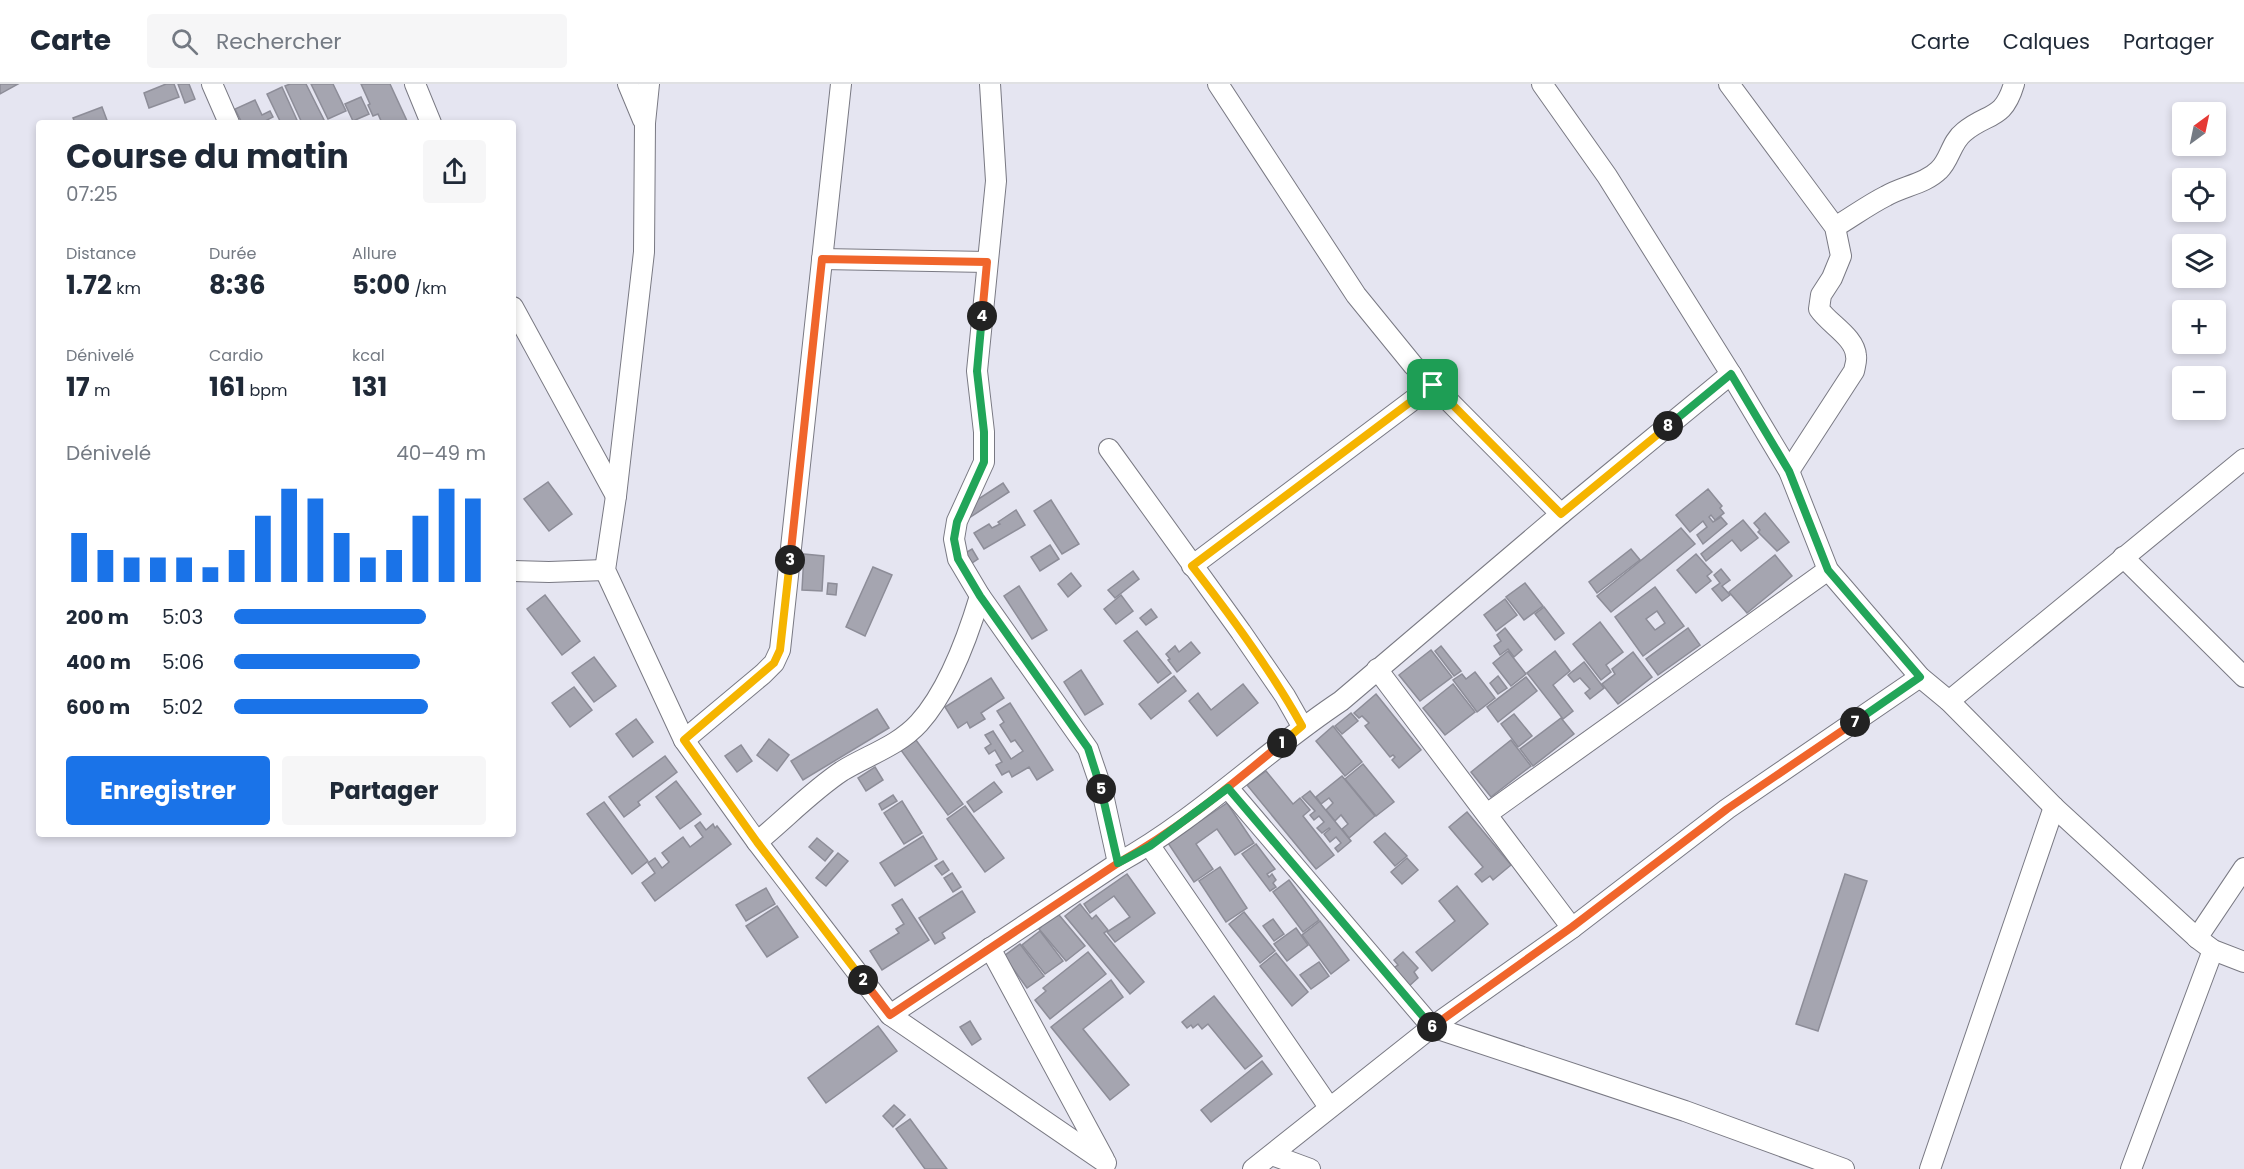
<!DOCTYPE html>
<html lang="fr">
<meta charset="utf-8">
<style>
:root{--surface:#fff;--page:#f6f6f7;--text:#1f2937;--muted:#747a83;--line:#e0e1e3;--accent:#1a73e8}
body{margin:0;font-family:Poppins,sans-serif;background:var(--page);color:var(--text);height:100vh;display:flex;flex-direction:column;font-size:22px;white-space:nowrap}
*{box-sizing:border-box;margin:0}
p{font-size:20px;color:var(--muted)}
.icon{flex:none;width:33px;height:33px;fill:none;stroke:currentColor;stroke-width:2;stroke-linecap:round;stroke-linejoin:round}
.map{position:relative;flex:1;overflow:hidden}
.panel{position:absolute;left:36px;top:36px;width:480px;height:717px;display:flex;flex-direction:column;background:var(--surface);border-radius:6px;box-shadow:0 3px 9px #0003}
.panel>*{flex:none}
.needle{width:39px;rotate:33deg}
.tools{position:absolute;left:2172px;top:18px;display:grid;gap:12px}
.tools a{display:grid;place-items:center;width:54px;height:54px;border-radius:6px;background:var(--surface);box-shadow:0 3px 9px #0003;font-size:30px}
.pin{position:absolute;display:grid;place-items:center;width:51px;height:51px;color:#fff;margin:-26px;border-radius:12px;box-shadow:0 3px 9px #0006}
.km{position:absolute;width:30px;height:30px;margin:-15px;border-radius:50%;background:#222;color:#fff;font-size:16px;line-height:30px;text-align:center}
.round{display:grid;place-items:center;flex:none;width:63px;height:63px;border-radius:6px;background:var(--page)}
.headline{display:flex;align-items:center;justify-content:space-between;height:102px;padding:0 30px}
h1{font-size:33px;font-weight:700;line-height:45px}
.metrics{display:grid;grid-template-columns:repeat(3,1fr);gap:9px;height:102px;padding:6px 30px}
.metrics div{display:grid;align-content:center}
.metrics b{font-size:26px;font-weight:700}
.metrics small{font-size:16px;font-weight:400}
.metrics p{font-size:16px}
.chart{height:168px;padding:12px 30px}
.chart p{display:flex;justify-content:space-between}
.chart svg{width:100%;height:108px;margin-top:6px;stroke:var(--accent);stroke-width:6}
.button{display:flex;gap:12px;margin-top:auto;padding:12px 30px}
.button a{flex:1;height:69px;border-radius:6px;background:var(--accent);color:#fff;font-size:24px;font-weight:700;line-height:69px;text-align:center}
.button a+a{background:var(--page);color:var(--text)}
ul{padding:0 30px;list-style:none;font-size:20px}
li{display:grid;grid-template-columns:96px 72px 1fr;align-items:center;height:45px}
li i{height:15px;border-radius:8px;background:var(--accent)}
header{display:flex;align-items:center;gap:36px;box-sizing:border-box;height:84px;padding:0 30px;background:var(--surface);border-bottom:2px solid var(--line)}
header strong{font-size:28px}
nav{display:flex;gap:33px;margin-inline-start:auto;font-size:21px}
.search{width:420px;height:54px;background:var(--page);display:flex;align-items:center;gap:15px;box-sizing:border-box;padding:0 21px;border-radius:6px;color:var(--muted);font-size:22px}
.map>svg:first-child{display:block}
.building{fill:#a5a5b0;stroke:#8d8d98;stroke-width:1.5;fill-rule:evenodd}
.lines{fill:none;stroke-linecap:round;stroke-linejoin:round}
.street-casing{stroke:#797983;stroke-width:22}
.street{stroke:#fff;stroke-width:20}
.split-1-casing{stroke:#fff;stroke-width:12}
.split-2-casing{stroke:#fff;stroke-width:12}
.split-3-casing{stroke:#fff;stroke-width:12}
.split-4-casing{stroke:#fff;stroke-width:12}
.split-5-casing{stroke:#fff;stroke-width:12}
.split-6-casing{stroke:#fff;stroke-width:12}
.split-7-casing{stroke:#fff;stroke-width:12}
.split-8-casing{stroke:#fff;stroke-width:12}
.split-9-casing{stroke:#fff;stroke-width:12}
.split-1{stroke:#f5b400;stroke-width:8}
.split-2{stroke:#f0652b;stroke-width:8}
.split-3{stroke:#f5b400;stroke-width:8}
.split-4{stroke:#f0652b;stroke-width:8}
.split-5{stroke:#22a559;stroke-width:8}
.split-6{stroke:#22a559;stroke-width:8}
.split-7{stroke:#f0652b;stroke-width:8}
.split-8{stroke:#22a559;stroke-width:8}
.split-9{stroke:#f5b400;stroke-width:8}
</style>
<header>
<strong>Carte</strong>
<div class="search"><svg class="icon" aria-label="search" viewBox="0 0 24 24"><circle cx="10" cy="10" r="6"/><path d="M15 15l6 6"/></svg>Rechercher</div>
<nav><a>Carte</a><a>Calques</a><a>Partager</a></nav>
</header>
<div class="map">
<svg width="2244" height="1085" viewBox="0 0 2244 1085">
<rect width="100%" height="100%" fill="#e5e5f1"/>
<!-- building -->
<g class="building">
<path d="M0 0H18L0 10Z"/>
<path d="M166 0H174L179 13 149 24 144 9Z"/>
<path d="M178 0H189L195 15 185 19Z"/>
<path d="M290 0H306L324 36 318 39H302L285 2Z"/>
<path d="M311 0H333L346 27 328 35Z"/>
<path d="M361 0H390L408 39H382L378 30 373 32 368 21 370 20Z"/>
<path d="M282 3 297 36 290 39H281L267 10Z"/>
<path d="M361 13 369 30 353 37 345 20Z"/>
<path d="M255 16 262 31 270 27 273 33 265 37 266 39H242L235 25Z"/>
<path d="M102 23 108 39H75L73 34Z"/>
<path d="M548 398 572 430 549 447 524 415Z"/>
<path d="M1003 399 1009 408 969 434 963 425Z"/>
<path d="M1708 405 1722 422 1720 424 1724 429 1715 436 1711 431 1709 433 1713 438 1721 433 1727 440 1703 460 1697 451 1707 443 1703 437 1690 448 1676 431Z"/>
<path d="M1051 416 1079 460 1062 470 1034 427Z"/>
<path d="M1016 426 1025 441 984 465 974 449 989 440 992 444 1000 440 998 438Z"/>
<path d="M1765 429 1789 458 1777 467 1758 448 1760 446 1754 439Z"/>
<path d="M1743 436 1758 454 1741 467 1732 456 1706 477 1701 470Z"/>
<path d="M1681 444 1695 460 1611 528 1597 512Z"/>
<path d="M1050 461 1059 475 1040 487 1031 473Z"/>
<path d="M972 465 978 475 969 481 962 471Z"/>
<path d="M1631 465 1640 476 1597 509 1589 498Z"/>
<path d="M804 470 824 472 822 507 802 506Z"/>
<path d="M1696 470 1712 488 1707 492 1711 497 1696 509 1677 486Z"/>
<path d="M1775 471 1792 492 1747 529 1729 508Z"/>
<path d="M873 483 892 491 865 552 846 543Z"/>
<path d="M1721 485 1730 496 1722 502 1730 511 1722 517 1712 505 1720 499 1714 491Z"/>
<path d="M1133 487 1139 495 1115 514 1108 506Z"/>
<path d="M1071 489 1081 502 1068 513 1058 500Z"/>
<path d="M828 499 837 500 836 511 827 510Z"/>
<path d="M1525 499 1543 522 1524 536 1506 513Z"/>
<path d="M1019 502 1047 546 1032 555 1004 512Z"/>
<path d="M1655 503 1684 542 1643 572 1615 533ZM1657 527 1665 539 1655 546 1646 535Z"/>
<path d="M545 511 580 557 562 571 527 525Z"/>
<path d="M1121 511 1133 527 1116 540 1104 525Z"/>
<path d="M1505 515 1517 531 1496 547 1484 531Z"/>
<path d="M1544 523 1564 549 1555 556 1535 530Z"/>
<path d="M1151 525 1157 533 1146 541 1140 534Z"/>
<path d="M1600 538 1623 568 1606 581 1611 588 1601 596 1573 560Z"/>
<path d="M1505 544 1522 566 1514 573 1508 565 1500 571 1494 562 1501 557 1497 551Z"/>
<path d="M1688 544 1700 561 1658 591 1646 575Z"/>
<path d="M1137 547 1171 589 1158 599 1124 557Z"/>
<path d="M1191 558 1200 569 1177 588 1168 576 1170 575 1166 570 1175 562 1179 568Z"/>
<path d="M1441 562 1461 587 1454 592 1435 567Z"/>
<path d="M1431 566 1452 593 1420 617 1399 591Z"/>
<path d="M1508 567 1526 590 1511 602 1493 579Z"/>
<path d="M1555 567 1570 587 1553 601 1573 627 1563 635 1527 589Z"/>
<path d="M1633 568 1652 593 1618 620 1602 600 1615 590 1612 585Z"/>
<path d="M594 573 616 602 594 618 572 589Z"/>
<path d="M1584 578 1604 604 1590 615 1585 609 1590 605 1580 594 1574 598 1568 591Z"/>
<path d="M1081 586 1103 620 1085 631 1064 598Z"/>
<path d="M1475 588 1495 614 1477 628 1453 596 1462 590 1466 595Z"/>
<path d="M1174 592 1186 607 1151 635 1139 620Z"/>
<path d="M1498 592 1507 604 1498 610 1490 599Z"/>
<path d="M1526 593 1537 607 1498 638 1487 623Z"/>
<path d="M991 594 1004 614 981 629 985 635 970 644 967 638 958 644 945 623Z"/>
<path d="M1243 600 1258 619 1217 652 1189 617 1198 609 1211 626Z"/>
<path d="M1453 600 1475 628 1445 651 1423 624Z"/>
<path d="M574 603 592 626 570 643 552 619Z"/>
<path d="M1376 610 1421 666 1399 684 1392 676 1395 673 1393 671 1390 673 1365 642 1369 639 1362 632 1359 634 1354 629Z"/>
<path d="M1010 619 1053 686 1037 696 1029 683 1012 693 1009 687 1002 691 996 681 1002 678 995 666 989 670 985 664 991 660 985 651 993 647 1011 675 1023 667 1015 656 1011 658 1000 641 1004 638 997 627Z"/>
<path d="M877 625 889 644 803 696 791 677Z"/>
<path d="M1351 629 1358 637 1342 650 1335 642Z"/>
<path d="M1514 630 1532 652 1518 663 1501 640Z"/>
<path d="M1561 634 1574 650 1533 682 1520 665Z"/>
<path d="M636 635 653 658 633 673 616 650Z"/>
<path d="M1333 642 1362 678 1345 692 1316 657Z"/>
<path d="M913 652 963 720 948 731 898 662Z"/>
<path d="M769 655 789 671 777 687 757 671Z"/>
<path d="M1511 656 1531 682 1491 713 1471 688Z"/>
<path d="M741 661 752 677 737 688 725 672Z"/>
<path d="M665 672 677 688 638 718 640 721 624 733 609 713Z"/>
<path d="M1363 680 1394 718 1376 732 1345 695Z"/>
<path d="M875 683 883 696 866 707 858 694Z"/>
<path d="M1266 687 1293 720 1300 714 1310 726 1303 732 1334 771 1316 785 1247 701Z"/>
<path d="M1342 692 1375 732 1349 754 1342 745 1348 740 1341 731 1335 737 1326 726 1333 719 1329 714 1321 720 1316 713Z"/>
<path d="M676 697 701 730 680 745 656 713Z"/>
<path d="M994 698 1002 708 974 728 967 718Z"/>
<path d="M1310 707 1351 757 1338 768 1335 764 1341 759 1336 753 1330 758 1324 750 1330 745 1329 744 1322 749 1317 744 1324 738 1319 732 1314 736 1310 731 1315 727 1302 713Z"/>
<path d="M893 711 897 717 882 726 879 720Z"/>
<path d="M902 717 922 749 904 760 884 729Z"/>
<path d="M604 718 648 777 632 790 587 730Z"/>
<path d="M1227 719 1254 759 1235 771 1217 745 1196 760 1213 785 1194 798 1168 759Z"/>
<path d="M965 722 1004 774 985 788 947 735Z"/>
<path d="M1467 728 1511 781 1493 796 1490 792 1482 798 1475 790 1483 783 1449 743Z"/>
<path d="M700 738 706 746 713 740 715 744 717 742 731 760 655 817 642 799 655 789 648 779 655 774 662 784 669 778 662 769 683 753 690 763 703 753 695 742Z"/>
<path d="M1385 749 1407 772 1395 782 1374 758Z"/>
<path d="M923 752 937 775 895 802 880 779Z"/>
<path d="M817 754 833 767 825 777 809 763Z"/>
<path d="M1256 760 1275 785 1267 790 1269 793 1272 790 1276 796 1273 799 1276 803 1270 807 1242 770Z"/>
<path d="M838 769 848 777 826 802 816 794Z"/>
<path d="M1407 774 1418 786 1402 800 1391 788Z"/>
<path d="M943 777 949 786 942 791 935 782Z"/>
<path d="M1220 783 1247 824 1226 838 1199 797Z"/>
<path d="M952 789 961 803 953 808 944 794Z"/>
<path d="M1127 790 1155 829 1115 858 1107 848 1130 833 1114 812 1090 829 1084 820Z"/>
<path d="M1845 790 1867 797 1818 947 1796 940Z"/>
<path d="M1289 796 1319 836 1303 848 1273 808Z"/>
<path d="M1457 802 1488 840 1432 887 1416 868 1455 837 1439 817Z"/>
<path d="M766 804 775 820 746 837 736 821Z"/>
<path d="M962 807 975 828 942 849 945 854 935 860 919 834Z"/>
<path d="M902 815 929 856 882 886 870 867 899 849 896 845 904 840 892 821Z"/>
<path d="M1080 820 1092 835 1096 831 1108 846 1104 849 1144 898 1130 910 1065 832Z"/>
<path d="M777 822 798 853 767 873 746 842Z"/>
<path d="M1051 825 1057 832 1059 831 1085 862 1066 877 1039 845 1041 843 1036 837Z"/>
<path d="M1244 828 1275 867 1260 879 1229 840Z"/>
<path d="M1273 835 1284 850 1274 857 1263 842Z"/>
<path d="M1320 837 1349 876 1331 890 1302 851Z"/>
<path d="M1296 844 1308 861 1287 877 1274 860Z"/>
<path d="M1040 847 1063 877 1045 890 1022 861Z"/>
<path d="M1020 860 1044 892 1027 904 1004 872Z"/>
<path d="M1088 868 1106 890 1050 935 1035 916 1046 907 1043 904Z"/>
<path d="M1403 868 1418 884 1414 888 1418 894 1408 903 1392 885 1398 881 1394 876Z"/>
<path d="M1276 869 1308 908 1292 922 1260 882Z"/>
<path d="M1319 878 1329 892 1311 905 1300 891Z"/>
<path d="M1111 896 1123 913 1083 945 1129 1001 1110 1016 1051 943Z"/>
<path d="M1214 912 1262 972 1245 985 1208 940 1202 945 1198 940 1193 944 1191 941 1187 944 1182 938Z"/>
<path d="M970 937 981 955 972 961 960 943Z"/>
<path d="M878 942 897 967 826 1019 808 994Z"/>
<path d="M1262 977 1272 990 1211 1038 1201 1026Z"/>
<path d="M894 1021 905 1031 893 1043 883 1032Z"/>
<path d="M910 1035 947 1085H925L896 1045Z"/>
</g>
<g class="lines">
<defs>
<g id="street">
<path d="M212 0 229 39"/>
<path d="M415 0 431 39"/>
<path d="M628 0 643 36"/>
<path d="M649 0 645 39 644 168 616 412 605 486 684 656 757 758 890 931"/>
<path d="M990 0 996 97 977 287 984 348V378L957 437 954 455 958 475 980 512 1088 665 1102 706 1118 779"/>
<path d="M1218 0 1356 211 1413 281 1561 430"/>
<path d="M1542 0 1607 92 1731 290"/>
<path d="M1729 0 1835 143 1841 172 1832 194 1821 211 1819 225C1829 240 1855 253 1856 272 1857 276 1855 282 1854 287L1789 387"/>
<path d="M1835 143C1852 133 1868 121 1886 112 1903 102 1925 100 1939 86 1950 76 1951 58 1964 48 1988 28 2003 37 2014 0"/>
<path d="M822 175 987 178"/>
<path d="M513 223 616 412"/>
<path d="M1109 365 1241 548 1285 612 1302 642"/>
<path d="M2123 473 2244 593"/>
<path d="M1192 482 1433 301"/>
<path d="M513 487 549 488 605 486"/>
<path d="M1377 585 1572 844"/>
<path d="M1949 617 2244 375"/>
<path d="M684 656 763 590 774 579 780 566 841 0"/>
<path d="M1228 704 1432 943 1685 1027 1844 1085"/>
<path d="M1487 730 1828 486"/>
<path d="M757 758C784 736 813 706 842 687 868 671 898 662 919 639 948 607 968 552 980 512"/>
<path d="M1150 762 1329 1023"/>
<path d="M2197 854 2244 784"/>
<path d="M990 864 1104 1075"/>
<path d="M1272 1071 1310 1085"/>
<path d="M1106 1079 890 931 1118 779C1199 734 1264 668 1341 617L1561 430 1731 290 1789 387 1828 486 1920 593 1949 617 2054 723 2197 854 2213 866 2244 878"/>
<path d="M1253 1085 1432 943 1572 844 1727 725 1920 593"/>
<path d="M1930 1085 2054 723"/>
<path d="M2131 1085 2213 866"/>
</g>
</defs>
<!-- street casing -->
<use href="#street" class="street-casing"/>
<!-- street -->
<use href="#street" class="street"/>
</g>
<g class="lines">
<defs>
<path id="split-1" d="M1282 659 1302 642C1271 586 1232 533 1192 482L1433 301"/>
<path id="split-2" d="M863 896 890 931 1118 779C1178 746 1230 702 1282 659"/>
<path id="split-3" d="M790 476 780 566 774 579 684 656 757 758 863 896"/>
<path id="split-4" d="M790 476 822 175 987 178 982 232"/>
<path id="split-5" d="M982 232 977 287 984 348V378L957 438 954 455 958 475 980 512 1088 664 1101 705"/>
<path id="split-6" d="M1101 705 1118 779 1150 762 1228 704 1432 943"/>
<path id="split-7" d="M1432 943 1572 843 1727 725 1855 638"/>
<path id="split-8" d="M1668 342 1731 290 1789 387 1828 486 1920 593 1855 638"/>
<path id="split-9" d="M1433 301 1561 430 1668 342"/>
</defs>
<!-- split-1 casing -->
<use href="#split-1" class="split-1-casing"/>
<!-- split-2 casing -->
<use href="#split-2" class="split-2-casing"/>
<!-- split-3 casing -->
<use href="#split-3" class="split-3-casing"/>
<!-- split-4 casing -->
<use href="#split-4" class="split-4-casing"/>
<!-- split-5 casing -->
<use href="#split-5" class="split-5-casing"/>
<!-- split-6 casing -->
<use href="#split-6" class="split-6-casing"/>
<!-- split-7 casing -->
<use href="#split-7" class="split-7-casing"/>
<!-- split-8 casing -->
<use href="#split-8" class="split-8-casing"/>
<!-- split-9 casing -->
<use href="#split-9" class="split-9-casing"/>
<!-- split-1 -->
<use href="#split-1" class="split-1"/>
<!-- split-2 -->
<use href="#split-2" class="split-2"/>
<!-- split-3 -->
<use href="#split-3" class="split-3"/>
<!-- split-4 -->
<use href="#split-4" class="split-4"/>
<!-- split-5 -->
<use href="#split-5" class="split-5"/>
<!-- split-6 -->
<use href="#split-6" class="split-6"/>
<!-- split-7 -->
<use href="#split-7" class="split-7"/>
<!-- split-8 -->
<use href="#split-8" class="split-8"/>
<!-- split-9 -->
<use href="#split-9" class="split-9"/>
</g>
</svg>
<div class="tools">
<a><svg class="needle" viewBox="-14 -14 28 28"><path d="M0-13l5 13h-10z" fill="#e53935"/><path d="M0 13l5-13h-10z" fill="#747a83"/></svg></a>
<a><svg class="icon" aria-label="locate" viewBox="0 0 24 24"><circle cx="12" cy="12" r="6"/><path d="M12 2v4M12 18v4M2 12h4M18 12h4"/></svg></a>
<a><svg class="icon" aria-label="layers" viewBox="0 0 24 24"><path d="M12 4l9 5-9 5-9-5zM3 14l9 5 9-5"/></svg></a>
<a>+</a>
<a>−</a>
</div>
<div class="pin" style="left:1433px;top:301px;background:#1e9e55"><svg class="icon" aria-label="arrive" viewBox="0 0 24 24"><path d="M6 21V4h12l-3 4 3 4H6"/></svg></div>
<b class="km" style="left:1282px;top:659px">1</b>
<b class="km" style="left:863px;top:896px">2</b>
<b class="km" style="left:790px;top:476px">3</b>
<b class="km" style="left:982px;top:232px">4</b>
<b class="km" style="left:1101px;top:705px">5</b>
<b class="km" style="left:1432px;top:943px">6</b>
<b class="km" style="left:1855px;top:638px">7</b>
<b class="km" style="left:1668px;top:342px">8</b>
<section class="panel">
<div class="headline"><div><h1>Course du matin</h1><p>07:25</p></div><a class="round"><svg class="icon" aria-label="share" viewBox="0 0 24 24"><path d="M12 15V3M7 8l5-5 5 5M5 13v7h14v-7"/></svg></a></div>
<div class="metrics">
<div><p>Distance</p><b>1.72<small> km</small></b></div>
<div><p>Durée</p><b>8:36</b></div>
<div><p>Allure</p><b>5:00<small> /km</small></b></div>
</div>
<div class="metrics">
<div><p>Dénivelé</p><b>17<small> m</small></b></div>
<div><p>Cardio</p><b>161<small> bpm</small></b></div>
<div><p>kcal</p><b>131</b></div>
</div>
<div class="chart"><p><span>Dénivelé</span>40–49 m</p>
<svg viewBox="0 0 160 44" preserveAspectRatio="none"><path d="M5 44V24M15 44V31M25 44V34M35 44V34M45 44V34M55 44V38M65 44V31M75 44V17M85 44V6M95 44V10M105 44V24M115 44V34M125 44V31M135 44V17M145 44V6M155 44V10"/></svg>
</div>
<ul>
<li><b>200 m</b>5:03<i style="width:76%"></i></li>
<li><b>400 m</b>5:06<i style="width:74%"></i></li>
<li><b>600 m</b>5:02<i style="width:77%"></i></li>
</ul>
<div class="button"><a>Enregistrer</a><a>Partager</a></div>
</section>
</div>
